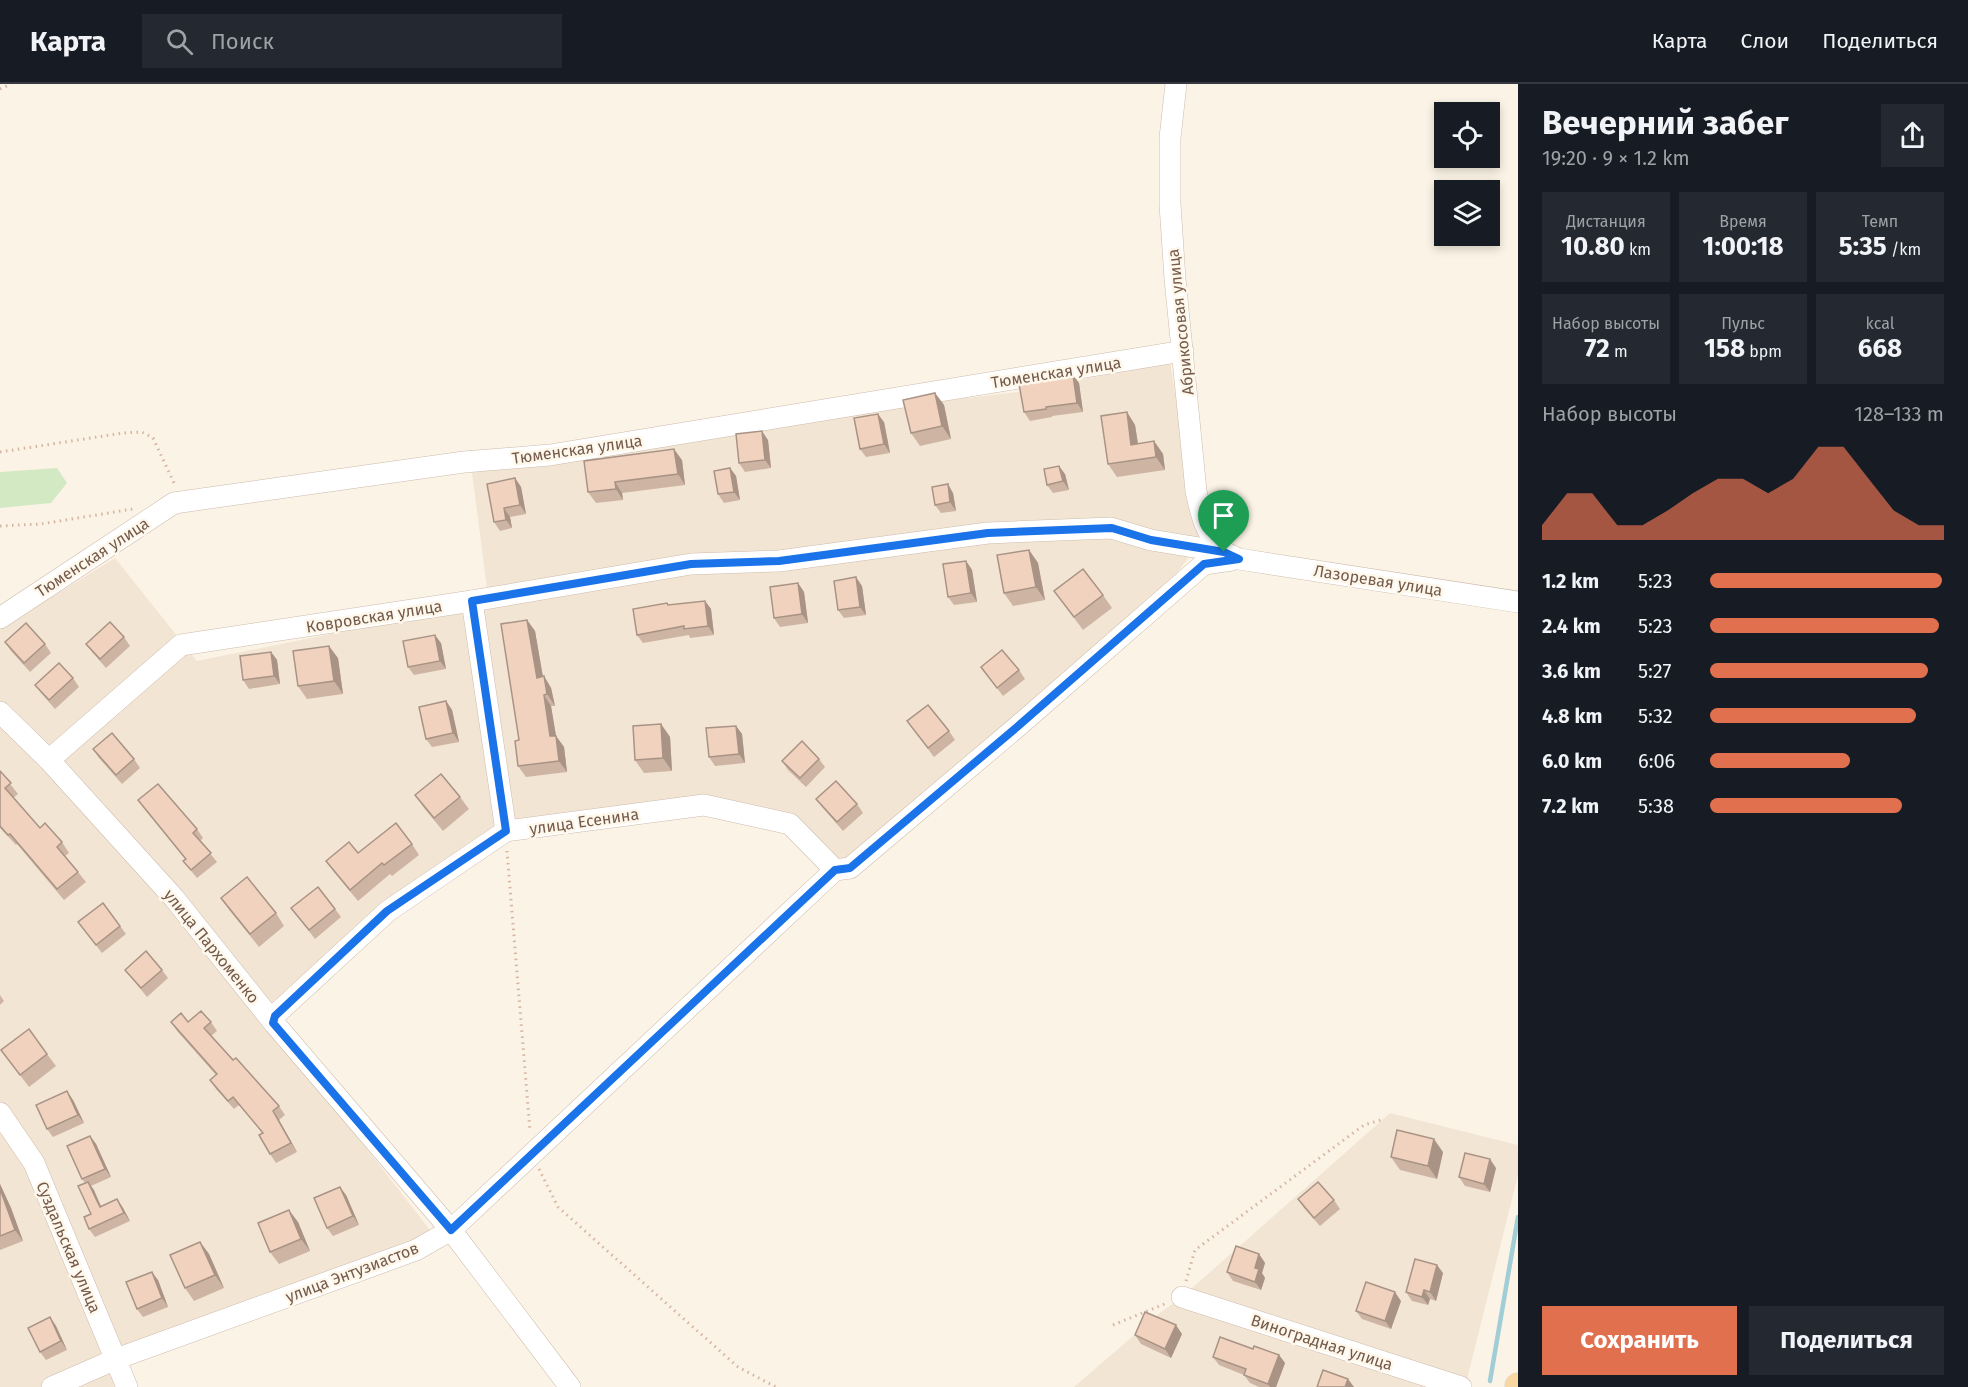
<!DOCTYPE html>
<html lang="ru">
<meta charset="utf-8">
<style>
:root{--surface:#171b24;--page:#242831;--text:#f1f3f6;--muted:#9ea1a6;--line:#363941;--accent:#e1704f}
body{margin:0;font-family:"Fira Sans",sans-serif;background:var(--page);color:var(--text);height:100vh;display:flex;flex-direction:column;font-size:22px;white-space:nowrap}
*{box-sizing:border-box;margin:0}
p{font-size:20px;color:var(--muted)}
.icon{flex:none;width:33px;height:33px;fill:none;stroke:currentColor;stroke-width:2;stroke-linecap:round;stroke-linejoin:round}
.map{position:relative;flex:1;overflow:hidden}
.panel{display:flex;flex-direction:column;background:var(--surface);width:450px}
.panel>*{flex:none}
.buttons{position:absolute;left:1434px;top:18px;display:grid;gap:12px}
.buttons a{display:grid;place-items:center;width:66px;height:66px;border-radius:0px;background:var(--surface);box-shadow:0 3px 9px #0003;font-size:30px}
.pin{position:absolute;display:grid;place-items:center;width:51px;height:51px;color:#fff;margin:-62px -26px;border-radius:50% 50% 50% 0;rotate:-45deg;box-shadow:0 0 6px #0007}
.pin .icon{rotate:45deg}
.round{display:grid;place-items:center;flex:none;width:63px;height:63px;border-radius:0px;background:var(--page)}
.headline{display:flex;align-items:center;justify-content:space-between;height:102px;padding:0 24px}
h1{font-size:33px;font-weight:700;line-height:45px}
.stats{display:grid;grid-template-columns:repeat(3,1fr);gap:9px;height:102px;padding:6px 24px}
.stats div{display:grid;align-content:center;border-radius:0px;background:var(--page);text-align:center}
.stats b{font-size:26px;font-weight:700}
.stats small{font-size:16px;font-weight:400}
.stats p{font-size:16px}
.chart{height:168px;padding:12px 24px}
.chart p{display:flex;justify-content:space-between}
.chart svg{width:100%;height:108px;margin-top:6px;fill:var(--accent);opacity:.7}
.primary-button{display:flex;gap:12px;margin-top:auto;padding:12px 24px}
.primary-button a{flex:1;height:69px;border-radius:0px;background:var(--accent);color:#fff;font-size:24px;font-weight:700;line-height:69px;text-align:center}
.primary-button a+a{background:var(--page);color:var(--text)}
ul{padding:0 24px;list-style:none;font-size:20px}
li{display:grid;grid-template-columns:96px 72px 1fr;align-items:center;height:45px}
li i{height:15px;border-radius:8px;background:var(--accent)}
header{display:flex;align-items:center;gap:36px;box-sizing:border-box;height:84px;padding:0 30px;background:var(--surface);border-bottom:2px solid var(--line)}
header strong{font-size:28px}
nav{display:flex;gap:33px;margin-inline-start:auto;font-size:21px}
.search{width:420px;height:54px;background:var(--page);display:flex;align-items:center;gap:15px;box-sizing:border-box;padding:0 21px;border-radius:0px;color:var(--muted);font-size:22px}
main{display:flex;flex:1;min-height:0}
.map>svg:first-child{display:block}
.residential{fill:#f3e5d4}
.green{fill:#d3e9c4}
.lines{fill:none;stroke-linecap:round;stroke-linejoin:round}
.stream{stroke:#a1cdd6;stroke-width:4.5}
.minor-casing{stroke:#cdbbac;stroke-width:22}
.major-casing{stroke:#d8d1cd;stroke-width:27}
.path{stroke:#d5b5a1;stroke-width:3;stroke-dasharray:1.5 4.5;stroke-linecap:butt}
.minor{stroke:#fff;stroke-width:21}
.major{stroke:#f8d8a0;stroke-width:26}
.wall{fill:#ceb5a3}
.shaded-wall{fill:#a89385}
.building{fill:#f0d2be;stroke:#a89385;stroke-width:1.5}
.route-casing{stroke:#fff;stroke-width:12}
.route{stroke:#1a73e8;stroke-width:8}
.labels{text-anchor:middle;stroke-width:5;stroke-linejoin:round;paint-order:stroke}
.street-label{font-size:16px;fill:#745a4b;stroke:#fef7eb}
</style>
<header>
<strong>Карта</strong>
<div class="search"><svg class="icon" aria-label="search" viewBox="0 0 24 24"><circle cx="10" cy="10" r="6"/><path d="M15 15l6 6"/></svg>Поиск</div>
<nav><a>Карта</a><a>Слои</a><a>Поделиться</a></nav>
</header>
<main>
<div class="map">
<svg width="1518" height="1303" viewBox="0 0 1518 1303">
<rect width="100%" height="100%" fill="#fbf3e5"/>
<!-- residential -->
<g class="residential">
<path d="M1170 278 1200 457 1163 509 835 786 800 742 707 721 486 754 264 933 430 1146 408 1166 106 1279 116 1303H0V545L115 474 197 577 473 521 489 520 470 373 1018 308Z"/>
<path d="M1390 1029 1518 1061V1091L1465 1303H1074L1161 1228 1182 1213Z"/>
</g>
<!-- green -->
<path class="green" d="M57 384 67 399 51 419 0 424V388Z"/>
<g class="lines">
<!-- stream -->
<path class="stream" d="M1490 1297 1518 1133"/>
<defs>
<g id="minor">
<path d="M1176 0 1170 54V120L1175 195 1196 407C1201 431 1206 451 1224 468"/>
<path d="M472 517 506 747"/>
<path d="M0 534 174 419 464 378 550 371 1183 267"/>
<path d="M0 628 49 676 174 814 274 939 451 1146 570 1303"/>
<path d="M49 676 181 561 472 517 691 480 779 477 988 449 1111 444 1151 456 1224 468 1239 475 1518 518"/>
<path d="M274 939 275 931 388 827 506 747 704 721 790 740 835 786"/>
<path d="M0 1029 34 1079 127 1303"/>
<path d="M1182 1213 1461 1303"/>
<path d="M52 1303 116 1275 416 1166 451 1146 835 786 850 784 1017 643 1204 480 1232 476"/>
</g>
<path id="major" d="M1518 1303V1302"/>
</defs>
<!-- minor casing -->
<use href="#minor" class="minor-casing"/>
<!-- major casing -->
<use href="#major" class="major-casing"/>
<!-- path -->
<g class="path">
<path d="M0 5 11 0"/>
<path d="M0 368 123 349 142 348 153 354 175 401"/>
<path d="M0 442 41 440 133 425"/>
<path d="M507 767 530 1047"/>
<path d="M539 1085 558 1123 738 1283 776 1303"/>
<path d="M1186 1197 1195 1166 1364 1041 1384 1035"/>
<path d="M1113 1241 1167 1219"/>
</g>
<!-- minor -->
<use href="#minor" class="minor"/>
<!-- major -->
<use href="#major" class="major"/>
</g>
<!-- wall -->
<g class="wall">
<path d="M1079 299 1083 328 1052 332V333L1030 337 1024 328Z"/>
<path d="M935 309 944 321 951 355 920 362 911 349Z"/>
<path d="M1127 328 1135 341 1138 360 1154 357 1163 370 1165 386 1117 393 1108 380Z"/>
<path d="M884 338 890 369 866 373 860 365Z"/>
<path d="M768 356 771 384 745 388 739 379Z"/>
<path d="M682 376 685 401 622 409 623 416 596 419 588 408 584 377Z"/>
<path d="M730 384 736 392 740 416 724 419 718 410Z"/>
<path d="M1065 390 1069 406 1053 409 1047 401Z"/>
<path d="M515 394 521 403 526 430 510 433 512 444 500 447 494 438Z"/>
<path d="M953 409 956 427 941 429 935 421Z"/>
<path d="M1029 466 1038 479 1045 516 1013 522 1004 509Z"/>
<path d="M966 477 972 486 977 518 954 521 948 513Z"/>
<path d="M798 499 804 508 808 539 780 543 774 534Z"/>
<path d="M862 502 866 531 844 534 838 526Z"/>
<path d="M1054 507 1103 511 1112 524 1083 546Z"/>
<path d="M705 517 711 525 714 551 690 554 689 551 643 559 637 551 669 521Z"/>
<path d="M527 536 535 547 543 593 544 592 551 604 555 622H551L556 652 564 663 567 688 526 693 518 682 519 656Z"/>
<path d="M124 553 130 562 106 584 92 568 86 560Z"/>
<path d="M5 558 45 560 51 569 30 588 11 567Z"/>
<path d="M441 559 446 585 414 591 408 583Z"/>
<path d="M271 568 277 576 280 600 249 605 243 596Z"/>
<path d="M338 574 343 610 307 615 298 602Z"/>
<path d="M981 583 1019 586 1025 595 1003 612Z"/>
<path d="M73 594 79 603 55 625 41 609 35 601Z"/>
<path d="M446 617 452 626 459 658 432 663 426 655Z"/>
<path d="M907 637 949 647 955 656 934 673Z"/>
<path d="M661 640 670 653 672 687 644 689 635 676Z"/>
<path d="M736 642 742 650 745 679 715 682 709 673Z"/>
<path d="M93 665 134 675 140 684 122 700 99 674Z"/>
<path d="M819 675 825 683 806 703 788 686 782 677Z"/>
<path d="M0 687 18 710 13 714 40 744 62 758 69 769 65 772 86 798 64 816 17 760 16 761 0 744Z"/>
<path d="M415 711 460 713 469 725 443 747 424 724Z"/>
<path d="M816 715 857 720 863 729 843 747 822 723Z"/>
<path d="M138 716 197 745 203 754 200 757 217 778 197 794 183 777 185 775Z"/>
<path d="M412 760 419 771 392 792 390 790 358 817 334 788 326 777 358 769Z"/>
<path d="M221 814 276 829 284 842 259 863 230 827Z"/>
<path d="M103 819 126 850 102 869 78 838Z"/>
<path d="M291 824 335 825 341 833 315 855Z"/>
<path d="M125 886H162L168 894 147 913Z"/>
<path d="M0 911 4 917 0 921Z"/>
<path d="M171 938H211L217 947 211 952 233 976 279 1022 285 1031 279 1036 297 1068 276 1079 270 1070 263 1049 239 1021 234 1025 216 1005 210 996 216 991 177 947Z"/>
<path d="M1 966 47 970 56 982 29 1003Z"/>
<path d="M73 1016 84 1039 53 1053 47 1045Z"/>
<path d="M90 1052 96 1060 111 1093 91 1102 101 1122 117 1115 123 1124 130 1137 95 1153 89 1145 91 1130 85 1099 82 1095Z"/>
<path d="M1443 1068 1437 1095 1400 1086 1391 1073Z"/>
<path d="M1496 1084 1490 1108 1465 1102 1459 1093Z"/>
<path d="M0 1100 11 1124 23 1157 0 1166Z"/>
<path d="M346 1111 359 1141 333 1152 327 1144Z"/>
<path d="M1298 1115 1334 1116 1340 1125 1320 1142 1304 1124Z"/>
<path d="M298 1138 310 1167 279 1180 270 1168Z"/>
<path d="M200 1158 209 1170 224 1204 194 1217 185 1204Z"/>
<path d="M1259 1170 1265 1179 1262 1189 1265 1194 1261 1206 1233 1197 1227 1188Z"/>
<path d="M1443 1189 1436 1217 1430 1215 1428 1221 1412 1217 1406 1208Z"/>
<path d="M158 1196 168 1223 143 1233 137 1225Z"/>
<path d="M1401 1217 1391 1245 1362 1235 1356 1227Z"/>
<path d="M50 1233 56 1242 67 1266 46 1276 40 1268Z"/>
<path d="M1182 1250 1171 1274 1141 1260 1135 1251Z"/>
<path d="M1253 1265 1279 1271 1285 1279 1276 1303H1259L1250 1299 1244 1291 1219 1281 1213 1273Z"/>
</g>
<!-- shaded-wall -->
<g class="shaded-wall">
<path d="M1073 291 1079 299 1083 328 1077 319Z"/>
<path d="M935 309 944 321 951 355 942 342Z"/>
<path d="M1127 328 1135 341 1140 373 1131 361Z"/>
<path d="M878 330 884 338 890 369 884 360Z"/>
<path d="M762 347 768 356 771 384 765 376Z"/>
<path d="M1154 357 1163 370 1165 386 1156 373Z"/>
<path d="M674 365 682 376 685 401 678 390Z"/>
<path d="M1059 382 1065 390 1069 406 1063 397Z"/>
<path d="M730 384 736 392 740 416 734 408Z"/>
<path d="M515 394 521 403 526 430 520 421Z"/>
<path d="M615 398 622 409 623 416 616 405Z"/>
<path d="M948 400 953 409 956 427 950 418Z"/>
<path d="M504 424 510 433 512 444 506 436Z"/>
<path d="M1029 466 1038 479 1045 516 1036 503Z"/>
<path d="M966 477 972 486 977 518 971 509Z"/>
<path d="M856 493 862 502 866 531 860 523Z"/>
<path d="M798 499 804 508 808 539 802 530Z"/>
<path d="M705 517 711 525 714 551 708 542Z"/>
<path d="M527 536 535 547 545 605 537 594Z"/>
<path d="M435 551 441 559 446 585 440 577Z"/>
<path d="M329 562 338 574 343 610 334 597Z"/>
<path d="M271 568 277 576 280 600 274 592Z"/>
<path d="M544 592 551 604 555 622 547 610Z"/>
<path d="M544 611 551 622 556 652 564 663 567 688 559 677 550 652Z"/>
<path d="M446 617 452 626 459 658 453 649Z"/>
<path d="M661 640 670 653 672 687 663 674Z"/>
<path d="M736 642 742 650 745 679 739 670Z"/>
<path d="M67 1007 73 1016 84 1039 78 1031Z"/>
<path d="M273 1027 279 1036 297 1068 291 1059Z"/>
<path d="M90 1052 96 1060 111 1093 105 1085Z"/>
<path d="M1434 1055 1443 1068 1437 1095 1428 1082Z"/>
<path d="M1490 1075 1496 1084 1490 1108 1484 1100Z"/>
<path d="M88 1098 94 1106 105 1132 100 1123Z"/>
<path d="M0 1100 11 1124 23 1157 15 1146 0 1105Z"/>
<path d="M340 1103 346 1111 359 1141 353 1132Z"/>
<path d="M117 1115 123 1124 130 1137 124 1129Z"/>
<path d="M289 1126 298 1138 310 1167 301 1155Z"/>
<path d="M200 1158 209 1170 224 1204 215 1191Z"/>
<path d="M1259 1170 1265 1179 1262 1189 1265 1194 1261 1206 1255 1198V1184Z"/>
<path d="M1437 1181 1443 1189 1436 1217 1430 1208Z"/>
<path d="M152 1188 158 1196 168 1223 162 1214Z"/>
<path d="M1424 1206 1430 1215 1428 1221 1422 1213Z"/>
<path d="M1395 1208 1401 1217 1391 1245 1385 1237Z"/>
<path d="M50 1233 56 1242 67 1266 61 1257Z"/>
<path d="M1176 1241 1182 1250 1171 1274 1165 1265Z"/>
<path d="M1279 1271 1285 1279 1276 1303H1270L1268 1300Z"/>
<path d="M1348 1295 1354 1303H1345Z"/>
</g>
<!-- building -->
<g class="building">
<path d="M1073 291 1077 319 1046 323V325L1024 328 1019 300Z"/>
<path d="M935 309 942 342 911 349 903 316Z"/>
<path d="M1127 328 1131 361 1154 357 1156 373 1108 380 1101 332Z"/>
<path d="M878 330 884 360 860 365 854 334Z"/>
<path d="M762 347 765 376 739 379 736 350Z"/>
<path d="M674 365 678 390 615 398 616 405 588 408 584 377Z"/>
<path d="M1059 382 1063 397 1047 401 1044 385Z"/>
<path d="M730 384 734 408 718 410 714 387Z"/>
<path d="M515 394 520 421 504 424 506 436 494 438 487 400Z"/>
<path d="M948 400 950 418 935 421 932 403Z"/>
<path d="M1029 466 1036 503 1004 509 997 471Z"/>
<path d="M966 477 971 509 948 513 943 480Z"/>
<path d="M1083 485 1103 511 1074 533 1054 507Z"/>
<path d="M856 493 860 523 838 526 834 497Z"/>
<path d="M798 499 802 530 774 534 770 503Z"/>
<path d="M705 517 708 542 684 545V542L637 551 633 525 667 519 668 521Z"/>
<path d="M527 536 537 594 544 592 547 610 544 611 550 652H556L559 677 518 682 515 657 519 656 501 540Z"/>
<path d="M110 538 124 553 100 575 86 560Z"/>
<path d="M26 539 45 560 24 579 5 558Z"/>
<path d="M435 551 440 577 408 583 403 557Z"/>
<path d="M329 562 334 597 298 602 293 567Z"/>
<path d="M1002 566 1019 586 997 604 981 583Z"/>
<path d="M271 568 274 592 243 596 240 572Z"/>
<path d="M59 579 73 594 49 616 35 601Z"/>
<path d="M446 617 453 649 426 655 419 623Z"/>
<path d="M928 621 949 647 928 664 907 637Z"/>
<path d="M661 640 663 674 635 676 633 642Z"/>
<path d="M736 642 739 670 709 673 706 644Z"/>
<path d="M112 649 134 675 116 691 93 665Z"/>
<path d="M802 657 819 675 800 694 782 677Z"/>
<path d="M0 687 11 699 5 704 40 744 45 739 62 758 57 763 78 788 57 805 10 750 8 751 0 742Z"/>
<path d="M441 690 460 713 434 734 415 711Z"/>
<path d="M836 697 857 720 837 738 816 715Z"/>
<path d="M158 700 197 745 193 749 211 769 191 786 183 777 186 775 138 716Z"/>
<path d="M396 739 412 760 384 781 382 779 350 806 326 777 349 758 358 769Z"/>
<path d="M247 793 276 829 250 850 221 814Z"/>
<path d="M318 803 335 825 309 846 291 824Z"/>
<path d="M103 819 120 842 96 861 78 838Z"/>
<path d="M146 867 162 886 141 904 125 886Z"/>
<path d="M201 927 211 938 204 944 233 976 236 974 279 1022 273 1027 291 1059 270 1070 259 1051 263 1049 233 1013 228 1017 210 996 217 990 171 938 181 929 188 938Z"/>
<path d="M29 945 47 970 20 991 1 966Z"/>
<path d="M67 1007 78 1031 47 1045 36 1021Z"/>
<path d="M1397 1046 1434 1055 1428 1082 1391 1073Z"/>
<path d="M90 1052 105 1085 82 1095 67 1062Z"/>
<path d="M1465 1069 1490 1075 1484 1100 1459 1093Z"/>
<path d="M88 1098 100 1123 117 1115 124 1129 89 1145 84 1133 91 1130 78 1102Z"/>
<path d="M1318 1098 1334 1116 1314 1134 1298 1115Z"/>
<path d="M340 1103 353 1132 327 1144 314 1114Z"/>
<path d="M0 1105 15 1146 0 1152Z"/>
<path d="M289 1126 301 1155 270 1168 258 1139Z"/>
<path d="M200 1158 215 1191 185 1204 170 1171Z"/>
<path d="M1236 1162 1259 1170 1255 1184 1259 1185 1255 1198 1227 1188Z"/>
<path d="M1415 1175 1437 1181 1430 1208 1424 1206 1422 1213 1406 1208Z"/>
<path d="M152 1188 162 1214 137 1225 126 1198Z"/>
<path d="M1366 1198 1395 1208 1385 1237 1356 1227Z"/>
<path d="M1145 1228 1176 1241 1165 1265 1135 1251Z"/>
<path d="M50 1233 61 1257 40 1268 28 1244Z"/>
<path d="M1220 1253 1253 1265 1254 1262 1279 1271 1268 1300 1244 1291 1246 1285 1213 1273Z"/>
<path d="M1323 1286 1348 1295 1345 1303H1317Z"/>
</g>
<g class="lines">
<defs>
<path id="route" d="M1112 444 1151 456 1224 468 1239 475 1204 480 1017 643 850 784 835 786 451 1146 273 939 275 932 387 827 506 747 472 517 691 480 779 477 988 449Z"/>
</defs>
<!-- route casing -->
<use href="#route" class="route-casing"/>
<!-- route -->
<use href="#route" class="route"/>
</g>
<g class="labels">
<!-- street labels -->
<g class="street-label">
<text transform="translate(1180 238) rotate(-96)" y="6">Абрикосовая улица</text>
<text transform="translate(1056 288) rotate(-9)" y="6">Тюменская улица</text>
<text transform="translate(577 365) rotate(-8)" y="6">Тюменская улица</text>
<text transform="translate(92 473) rotate(-33)" y="6">Тюменская улица</text>
<text transform="translate(1378 496) rotate(9)" y="6">Лазоревая улица</text>
<text transform="translate(374 532) rotate(-9)" y="6">Ковровская улица</text>
<text transform="translate(584 737) rotate(-8)" y="6">улица Есенина</text>
<text transform="translate(212 862) rotate(51)" y="6">улица Пархоменко</text>
<text transform="translate(69 1163) rotate(67)" y="6">Суздальская улица</text>
<text transform="translate(352 1188) rotate(-21)" y="6">улица Энтузиастов</text>
<text transform="translate(1322 1258) rotate(18)" y="6">Виноградная улица</text>
</g>
</g>
</svg>
<div class="buttons">
<a><svg class="icon" aria-label="locate" viewBox="0 0 24 24"><circle cx="12" cy="12" r="6"/><path d="M12 2v4M12 18v4M2 12h4M18 12h4"/></svg></a>
<a><svg class="icon" aria-label="layers" viewBox="0 0 24 24"><path d="M12 4l9 5-9 5-9-5zM3 14l9 5 9-5"/></svg></a>
</div>
<div class="pin" style="left:1224px;top:468px;background:#1e9e55"><svg class="icon" aria-label="arrive" viewBox="0 0 24 24"><path d="M6 21V4h12l-3 4 3 4H6"/></svg></div>
</div>
<section class="panel">
<div class="headline"><div><h1>Вечерний забег</h1><p>19:20 · 9 × 1.2 km</p></div><a class="round"><svg class="icon" aria-label="share" viewBox="0 0 24 24"><path d="M12 15V3M7 8l5-5 5 5M5 13v7h14v-7"/></svg></a></div>
<div class="stats">
<div><p>Дистанция</p><b>10.80<small> km</small></b></div>
<div><p>Время</p><b>1:00:18</b></div>
<div><p>Темп</p><b>5:35<small> /km</small></b></div>
</div>
<div class="stats">
<div><p>Набор высоты</p><b>72<small> m</small></b></div>
<div><p>Пульс</p><b>158<small> bpm</small></b></div>
<div><p>kcal</p><b>668</b></div>
</div>
<div class="chart"><p><span>Набор высоты</span>128–133 m</p>
<svg viewBox="0 0 160 44" preserveAspectRatio="none"><path d="M0 44V38L10 25L20 25L30 38L40 38L50 32L60 25L70 19L80 19L90 25L100 19L110 6L120 6L130 19L140 32L150 38L160 38V44z"/></svg>
</div>
<ul>
<li><b>1.2 km</b>5:23<i style="width:99%"></i></li>
<li><b>2.4 km</b>5:23<i style="width:98%"></i></li>
<li><b>3.6 km</b>5:27<i style="width:93%"></i></li>
<li><b>4.8 km</b>5:32<i style="width:88%"></i></li>
<li><b>6.0 km</b>6:06<i style="width:60%"></i></li>
<li><b>7.2 km</b>5:38<i style="width:82%"></i></li>
</ul>
<div class="primary-button"><a>Сохранить</a><a>Поделиться</a></div>
</section>
</main>
